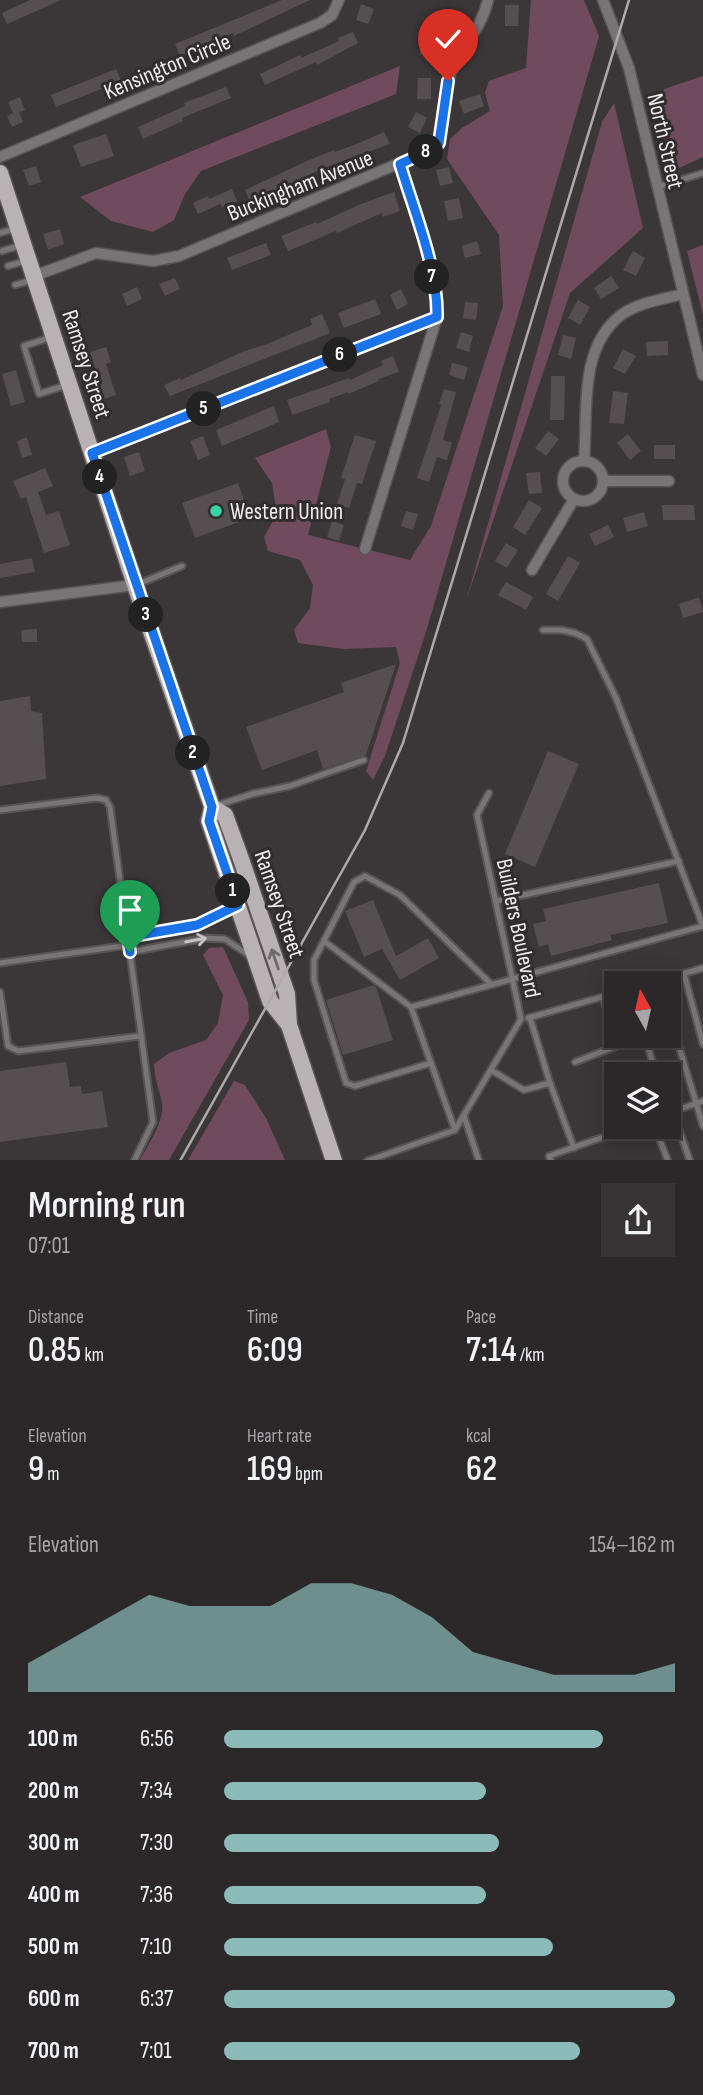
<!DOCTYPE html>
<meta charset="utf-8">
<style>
:root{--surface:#2c282a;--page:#383436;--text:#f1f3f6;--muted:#a6a6a8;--line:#484447;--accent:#8bbbb9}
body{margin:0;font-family:"Sofia Sans Condensed",sans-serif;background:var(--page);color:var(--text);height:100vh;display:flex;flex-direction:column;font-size:26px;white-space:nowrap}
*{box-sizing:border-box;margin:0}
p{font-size:23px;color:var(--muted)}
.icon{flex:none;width:38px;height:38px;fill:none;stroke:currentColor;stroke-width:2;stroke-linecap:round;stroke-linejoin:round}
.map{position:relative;height:1160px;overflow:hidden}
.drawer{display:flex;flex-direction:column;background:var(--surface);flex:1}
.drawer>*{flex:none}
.needle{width:46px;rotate:352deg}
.buttons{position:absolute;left:604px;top:971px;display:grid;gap:14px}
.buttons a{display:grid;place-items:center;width:77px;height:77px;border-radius:0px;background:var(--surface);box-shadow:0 4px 18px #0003,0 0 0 2px var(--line);font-size:35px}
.pin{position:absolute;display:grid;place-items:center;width:60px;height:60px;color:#fff;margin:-72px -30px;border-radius:50% 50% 50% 0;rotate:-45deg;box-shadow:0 0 7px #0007}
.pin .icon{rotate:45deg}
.km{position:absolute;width:35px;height:35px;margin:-18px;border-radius:50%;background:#222;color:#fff;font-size:19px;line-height:35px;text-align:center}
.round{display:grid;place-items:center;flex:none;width:74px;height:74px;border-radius:0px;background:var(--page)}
.headline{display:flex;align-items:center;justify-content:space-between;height:119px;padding:0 28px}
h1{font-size:38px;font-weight:600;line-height:52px}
.stats{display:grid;grid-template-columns:repeat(3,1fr);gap:10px;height:119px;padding:7px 28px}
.stats div{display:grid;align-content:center}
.stats b{font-size:35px;font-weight:600}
.stats small{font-size:19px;font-weight:400}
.stats p{font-size:19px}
.chart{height:196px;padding:14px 28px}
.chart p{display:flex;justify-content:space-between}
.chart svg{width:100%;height:126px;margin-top:7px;fill:var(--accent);opacity:.7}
ul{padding:0 28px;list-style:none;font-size:23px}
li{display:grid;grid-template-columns:112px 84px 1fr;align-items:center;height:52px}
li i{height:18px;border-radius:9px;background:var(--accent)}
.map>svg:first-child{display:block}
.green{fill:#704b5e}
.building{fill:#554f52}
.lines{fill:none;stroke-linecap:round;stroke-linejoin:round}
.lane-casing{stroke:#585355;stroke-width:9}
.street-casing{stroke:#585355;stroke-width:13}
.primary-casing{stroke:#585355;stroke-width:19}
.lane{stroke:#787577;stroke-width:5}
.street{stroke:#787577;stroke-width:10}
.primary{stroke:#b8b2b5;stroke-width:16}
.rail{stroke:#aeaaac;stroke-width:2.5}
.oneway{stroke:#c7c3c5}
.oneway2{stroke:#6e686b}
.route-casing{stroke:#fff;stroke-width:14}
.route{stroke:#1a73e8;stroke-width:9}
.poi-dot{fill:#37d4a6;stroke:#312c2e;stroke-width:2.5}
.labels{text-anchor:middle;stroke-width:6;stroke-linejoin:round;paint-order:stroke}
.street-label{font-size:23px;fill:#f1edef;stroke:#312c2e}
.poi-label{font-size:23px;fill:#f1edef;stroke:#312c2e;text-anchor:start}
</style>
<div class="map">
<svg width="703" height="1161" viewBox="0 0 703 1161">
<rect width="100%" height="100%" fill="#3b3638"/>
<!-- green -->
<g class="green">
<path d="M531 0H584L599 36 426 632 385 756 373 780 366 771 400 663 396 647 344 649 298 643 294 630 310 608 313 585 300 560 268 551 264 537 277 514 272 483 255 458 326 429 331 447 308 535 410 560 431 526 503 306 499 235 447 159 450 139 462 128 490 111 485 93 489 81 526 68Z"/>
<path d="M400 66 396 94 201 171 185 194 174 220 153 232 111 221 80 197Z"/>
<path d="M703 76V157L679 168C674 151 653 129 656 110 657 103 662 95 664 89Z"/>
<path d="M614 103 643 228 570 293 466 601 602 122Z"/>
<path d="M703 245V315L687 251Z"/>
<path d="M223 947 248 1002 249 1020 169 1160H140C148 1145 165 1120 162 1103 159 1087 155 1083 154 1064L169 1053 206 1040 218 1023 223 995 203 955 209 948Z"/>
<path d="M234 1081 245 1085 266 1118 285 1160H188Z"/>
</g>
<!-- building -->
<g class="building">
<path d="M30 0H61L7 24 2 13Z"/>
<path d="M282 0H310L234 36 233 33 180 56 175 44Z"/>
<path d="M361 4 374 9 368 24 356 20Z"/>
<path d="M505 5H519L518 26H505Z"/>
<path d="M353 32 358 43 317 65 316 62 265 85 260 74 300 55 301 58 339 41 338 38Z"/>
<path d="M425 39 437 43 432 59 419 54Z"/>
<path d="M116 69 121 81 56 107 51 95Z"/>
<path d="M418 78H431V99H417Z"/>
<path d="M226 87 231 98 182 118 183 121 143 139 138 127 185 106 184 103Z"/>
<path d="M480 94 484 106 464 114 459 101Z"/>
<path d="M20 97 25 110 19 112 23 122 12 127 7 116 13 113 8 102Z"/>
<path d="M416 112 427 118 420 133 408 127Z"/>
<path d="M384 132 390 144 324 168 250 202 245 190 307 161 334 150 335 152 359 143Z"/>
<path d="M106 134 114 156 81 167 73 145Z"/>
<path d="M36 166 41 182 29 186 23 170Z"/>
<path d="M449 167 453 183 440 186 436 170Z"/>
<path d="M232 189 237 201 222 207 220 204 198 214 193 203 208 196 209 199Z"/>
<path d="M394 192 400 211 383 217 382 213 337 233 336 231 288 251 281 236 316 222 317 224 361 204Z"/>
<path d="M459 198 463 218 448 221 444 201Z"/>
<path d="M60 229 64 244 48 250 43 234Z"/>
<path d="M477 241 481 254 465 258 462 246Z"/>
<path d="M266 243 271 255 232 270 227 258Z"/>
<path d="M633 251 645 258 636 276 623 270Z"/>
<path d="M611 276 619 288 601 299 594 288Z"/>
<path d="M175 278 180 289 165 296 159 284Z"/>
<path d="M137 287 142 299 127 306 122 294Z"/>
<path d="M401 289 408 304 397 310 390 295Z"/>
<path d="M375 299 381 314 344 328 338 313Z"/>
<path d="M578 300 590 307 580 325 568 318Z"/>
<path d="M465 302 478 303 476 320 463 318Z"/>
<path d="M322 314 330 333 170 396 164 385 180 378 181 380 242 352 267 344 312 325 310 319Z"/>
<path d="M461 332 473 336 469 352 456 348Z"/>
<path d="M563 335 576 338 571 359 558 355Z"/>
<path d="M668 341V355L647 356 646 342Z"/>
<path d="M106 347 111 362 106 364 116 395 101 400 95 381 99 380 90 352Z"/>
<path d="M623 349 636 356 625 374 613 368Z"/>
<path d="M393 356 399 372 378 379 379 381 348 394V392L329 399 330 402 292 415 287 400 349 378 350 380 383 365 381 361Z"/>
<path d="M452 363 468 367 464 380 449 375Z"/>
<path d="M16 370 25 402 11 406 2 374Z"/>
<path d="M551 376H565L564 420H550Z"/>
<path d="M444 389 456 392 443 440 452 443 447 460 437 457 429 482 417 478 441 405 439 404Z"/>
<path d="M613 391 628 393 624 424 609 423Z"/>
<path d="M274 406 279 422 222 446 216 430Z"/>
<path d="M548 431 559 439 546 456 535 448Z"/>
<path d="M628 434 641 451 630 460 617 443Z"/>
<path d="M355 435 376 441 362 484 357 483 349 508 337 504 345 479 341 478Z"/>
<path d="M203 436 210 455 198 460 190 441Z"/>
<path d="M27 437 32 455 22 458 17 441Z"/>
<rect x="654" y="445" width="21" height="14"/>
<path d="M139 452 145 471 130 476 124 457Z"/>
<path d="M45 468 53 486 38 492 46 515 59 511 70 545 44 553 26 497 21 499 13 481Z"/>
<path d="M540 472 542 493 529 494 526 473Z"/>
<path d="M238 483 250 518 195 538 182 503Z"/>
<path d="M529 500 542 508 525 535 513 527Z"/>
<path d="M662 505H694L695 520H663Z"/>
<path d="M406 511 418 514 413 530 401 526Z"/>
<path d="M644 512 648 526 627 532 623 518Z"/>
<path d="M332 521 344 525 339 541 327 537Z"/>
<path d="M608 525 614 537 595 546 589 534Z"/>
<path d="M506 543 518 550 507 568 495 561Z"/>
<path d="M568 556 580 563 558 601 546 594Z"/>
<path d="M32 558 35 572 0 578V564Z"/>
<path d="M506 582 533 597 526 610 498 595Z"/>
<path d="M699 597 703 612 683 618 679 604Z"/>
<path d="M37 629V642H22L21 630Z"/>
<path d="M396 664 366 755 323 769 317 750 262 770 246 727 344 692 341 683Z"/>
<path d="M30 696 31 711 42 713 46 779 0 786V701Z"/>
<path d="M548 751 579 764 535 867 505 854Z"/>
<path d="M659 883 668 923 610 935 612 940 551 956 548 944 539 947 533 924 546 921 543 909Z"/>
<path d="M373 900 396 956 428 938 439 958 400 980 382 949 364 957 345 911Z"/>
<path d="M374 985 376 987 393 1040 343 1055 326 1000Z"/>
<path d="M66 1062 70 1087 81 1086 82 1094 102 1091 108 1127 0 1142V1071Z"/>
</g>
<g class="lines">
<defs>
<g id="lane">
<path d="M658 187 703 173"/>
<path d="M0 233 17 228"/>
<path d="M2 251 22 245"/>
<path d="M8 266 25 261"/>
<path d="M15 285 32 280"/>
<path d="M52 337 24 346 39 394 67 385"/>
<path d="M136 585 182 566"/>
<path d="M543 630H561L575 633 587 639 616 698 703 926"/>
<path d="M218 805 252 794 290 786 364 760"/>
<path d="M0 810 97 798 106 800 110 807 153 1122 134 1161"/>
<path d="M496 901 679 861"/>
<path d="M128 937 197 925 235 906"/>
<path d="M324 941 411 1007"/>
<path d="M130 952 206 938 225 939 250 956"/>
<path d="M0 963 129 945"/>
<path d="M684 974 703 1044"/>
<path d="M491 984 400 895 365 876 354 882 314 960V980L346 1083 355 1086 431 1063 411 1007 703 926"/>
<path d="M648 984 703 968"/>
<path d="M0 992 8 1046 18 1051 141 1036"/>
<path d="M668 1010 703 1126"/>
<path d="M528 1018 616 993"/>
<path d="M530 1018 550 1083 574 1148"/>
<path d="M645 1036 656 1074"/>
<path d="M575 1062 617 1046 603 997"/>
<path d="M431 1063 455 1130"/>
<path d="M491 1070 524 1090 550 1083"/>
<path d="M673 1112 690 1161"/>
<path d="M668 1113 703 1101"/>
<path d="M464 1116 479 1161"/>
<path d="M655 1127 668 1161"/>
<path d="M367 1161 455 1130 521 1019 477 815 489 793"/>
<path d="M551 1161 549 1156 632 1127"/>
</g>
<g id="street">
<path d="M603 0 629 68 703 375"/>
<path d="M0 157 320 23 332 15 339 0"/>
<path d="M34 276 96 253 153 261 179 256 433 149C444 139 444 96 449 79 457 50 481 32 488 0"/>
<path d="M92 453 437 317"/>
<circle cx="583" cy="481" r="20"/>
<path d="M584 461C588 413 578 348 621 315 637 303 663 299 683 294"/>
<path d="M603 481H669"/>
<path d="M365 549 437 317C438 268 414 211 400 164"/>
<path d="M532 570 574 499"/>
<path d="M0 602 135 585"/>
</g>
<g id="primary">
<path d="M0 173 135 585 212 807 209 821 270 1001 289 1025"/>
<path d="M212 807 225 815 241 859 287 994 289 1025 334 1161"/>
</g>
</defs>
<!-- lane casing -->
<use href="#lane" class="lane-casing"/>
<!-- street casing -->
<use href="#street" class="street-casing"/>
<!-- primary casing -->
<use href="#primary" class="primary-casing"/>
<!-- lane -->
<use href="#lane" class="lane"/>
<!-- street -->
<use href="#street" class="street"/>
<!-- primary -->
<use href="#primary" class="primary"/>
<!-- rail -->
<path class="rail" d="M180 1161 365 830 403 743 629 0"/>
</g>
<!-- one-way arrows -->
<defs><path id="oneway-shaft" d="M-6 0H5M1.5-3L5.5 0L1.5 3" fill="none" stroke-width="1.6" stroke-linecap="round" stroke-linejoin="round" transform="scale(1.75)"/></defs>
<use class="oneway" href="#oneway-shaft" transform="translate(196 940) rotate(-10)"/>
<use class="oneway2" href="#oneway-shaft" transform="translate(275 959) rotate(-109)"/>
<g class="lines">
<defs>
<path id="route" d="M130 952 128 937 197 925 238 905 209 821 212 807 92 453 437 317C438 268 414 211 400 164L433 149 439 143 448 81"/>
</defs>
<!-- route casing -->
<use href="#route" class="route-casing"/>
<!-- route -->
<use href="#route" class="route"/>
</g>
<!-- markers -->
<circle class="poi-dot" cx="216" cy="511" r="7"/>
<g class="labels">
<!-- street labels -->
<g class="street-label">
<text transform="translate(167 66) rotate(-23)" y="8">Kensington Circle</text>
<text transform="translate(666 141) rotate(77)" y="8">North Street</text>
<text transform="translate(300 185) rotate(-22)" y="8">Buckingham Avenue</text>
<text transform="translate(87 364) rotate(72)" y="8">Ramsey Street</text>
<text transform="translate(280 904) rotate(71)" y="8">Ramsey Street</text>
<text transform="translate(519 928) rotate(78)" y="8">Builders Boulevard</text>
</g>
<!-- poi labels -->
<g class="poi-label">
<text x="230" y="519">Western Union</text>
</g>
</g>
</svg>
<div class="buttons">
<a><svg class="needle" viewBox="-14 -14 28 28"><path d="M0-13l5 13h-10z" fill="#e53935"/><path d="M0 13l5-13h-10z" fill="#a6a6a8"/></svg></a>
<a><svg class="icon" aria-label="layers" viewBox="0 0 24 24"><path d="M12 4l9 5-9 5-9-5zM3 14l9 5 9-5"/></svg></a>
</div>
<div class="pin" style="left:130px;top:952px;background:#1e9e55"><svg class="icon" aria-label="arrive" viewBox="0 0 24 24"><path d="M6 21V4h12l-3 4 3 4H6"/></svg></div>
<div class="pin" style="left:448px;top:81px;background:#d93025"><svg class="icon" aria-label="check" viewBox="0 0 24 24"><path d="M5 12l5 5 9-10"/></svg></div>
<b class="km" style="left:233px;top:891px">1</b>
<b class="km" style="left:193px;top:753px">2</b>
<b class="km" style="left:146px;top:615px">3</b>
<b class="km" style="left:100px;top:477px">4</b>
<b class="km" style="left:204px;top:409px">5</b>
<b class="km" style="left:340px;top:355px">6</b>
<b class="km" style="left:432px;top:277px">7</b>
<b class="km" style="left:426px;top:152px">8</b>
</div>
<section class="drawer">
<div class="headline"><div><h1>Morning run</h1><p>07:01</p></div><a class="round"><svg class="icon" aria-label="share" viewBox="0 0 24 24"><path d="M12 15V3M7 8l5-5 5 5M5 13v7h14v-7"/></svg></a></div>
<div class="stats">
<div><p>Distance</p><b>0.85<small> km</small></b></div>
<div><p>Time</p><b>6:09</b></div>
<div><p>Pace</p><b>7:14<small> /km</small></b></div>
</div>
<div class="stats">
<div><p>Elevation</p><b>9<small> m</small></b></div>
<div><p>Heart rate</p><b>169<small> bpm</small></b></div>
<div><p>kcal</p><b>62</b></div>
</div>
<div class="chart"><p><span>Elevation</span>154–162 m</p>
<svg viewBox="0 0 160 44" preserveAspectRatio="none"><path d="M0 44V34L10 26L20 18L30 10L40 14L50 14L60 14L70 6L80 6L90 10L100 18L110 30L120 34L130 38L140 38L150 38L160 34V44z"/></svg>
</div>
<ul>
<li><b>100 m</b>6:56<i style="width:84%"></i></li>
<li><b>200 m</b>7:34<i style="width:58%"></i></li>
<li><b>300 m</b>7:30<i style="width:61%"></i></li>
<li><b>400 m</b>7:36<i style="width:58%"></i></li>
<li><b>500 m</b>7:10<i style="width:73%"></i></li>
<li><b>600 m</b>6:37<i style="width:100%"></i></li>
<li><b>700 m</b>7:01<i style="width:79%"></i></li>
</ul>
</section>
